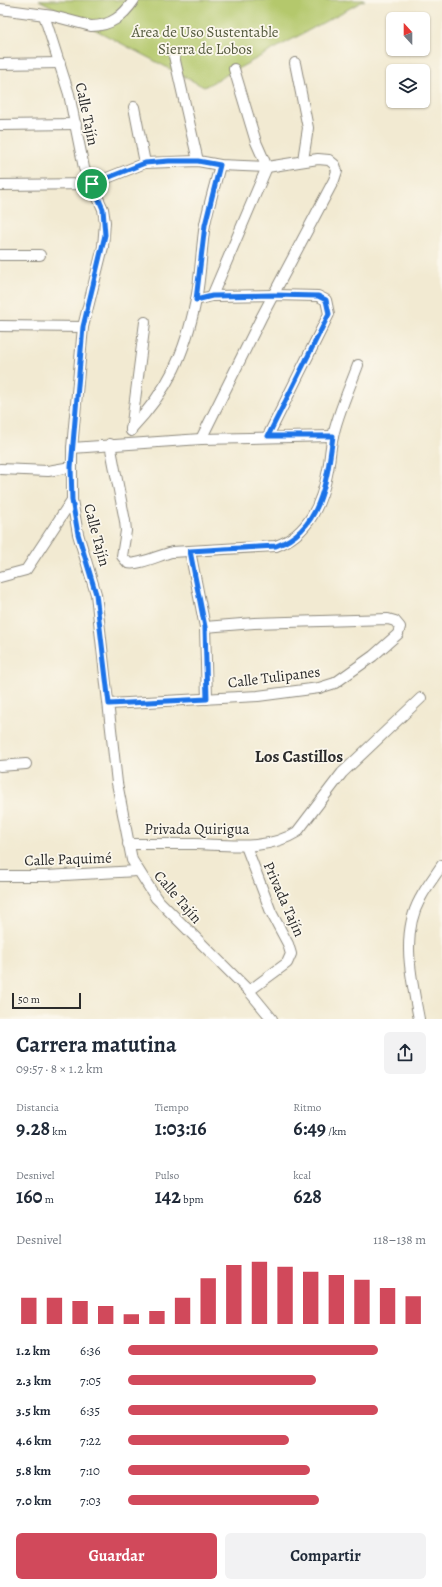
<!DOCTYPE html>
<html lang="es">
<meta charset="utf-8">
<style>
:root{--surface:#fff;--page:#f2f2f3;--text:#1f2937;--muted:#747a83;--accent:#d1495b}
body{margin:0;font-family:Alegreya,serif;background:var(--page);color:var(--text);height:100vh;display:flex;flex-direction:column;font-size:15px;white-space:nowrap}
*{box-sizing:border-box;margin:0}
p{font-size:13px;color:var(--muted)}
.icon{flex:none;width:22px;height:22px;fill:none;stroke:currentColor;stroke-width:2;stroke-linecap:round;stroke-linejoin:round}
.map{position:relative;height:1019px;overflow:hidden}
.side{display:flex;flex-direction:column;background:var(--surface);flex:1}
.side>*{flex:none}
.needle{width:26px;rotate:339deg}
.controls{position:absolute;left:386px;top:12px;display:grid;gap:8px}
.controls a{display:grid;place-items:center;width:44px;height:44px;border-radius:6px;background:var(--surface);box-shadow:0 1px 3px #0004;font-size:20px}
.scale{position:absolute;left:12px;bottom:10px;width:69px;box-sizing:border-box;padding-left:4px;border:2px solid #2b2b2b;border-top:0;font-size:11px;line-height:14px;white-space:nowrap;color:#2b2b2b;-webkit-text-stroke:3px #fbf7ec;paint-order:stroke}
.pin{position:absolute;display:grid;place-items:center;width:34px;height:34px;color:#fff;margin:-17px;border:2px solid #fff;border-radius:50%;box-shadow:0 1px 4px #0007}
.round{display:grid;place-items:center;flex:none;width:42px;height:42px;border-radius:6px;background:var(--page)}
.overview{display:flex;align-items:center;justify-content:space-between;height:68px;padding:0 16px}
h1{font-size:22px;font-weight:600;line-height:30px}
.stats{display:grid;grid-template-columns:repeat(3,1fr);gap:6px;height:68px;padding:4px 16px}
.stats div{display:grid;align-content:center}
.stats b{font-size:20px;font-weight:600}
.stats small{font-size:11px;font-weight:400}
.stats p{font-size:11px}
.chart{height:112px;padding:8px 16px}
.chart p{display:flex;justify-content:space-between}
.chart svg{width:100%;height:72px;margin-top:4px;stroke:var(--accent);stroke-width:6}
.cta{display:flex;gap:8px;margin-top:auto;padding:8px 16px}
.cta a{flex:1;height:46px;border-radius:6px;background:var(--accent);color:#fff;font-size:16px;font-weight:600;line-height:46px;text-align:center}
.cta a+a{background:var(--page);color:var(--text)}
ul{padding:0 16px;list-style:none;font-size:13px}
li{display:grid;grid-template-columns:64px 48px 1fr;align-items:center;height:30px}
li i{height:10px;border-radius:5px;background:var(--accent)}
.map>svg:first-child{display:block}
.park{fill:#b4c86c;stroke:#707a4c}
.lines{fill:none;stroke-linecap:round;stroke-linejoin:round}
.minor-casing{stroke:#8e8a7e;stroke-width:12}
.minor{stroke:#fff;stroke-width:10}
.route-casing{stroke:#fff;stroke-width:8}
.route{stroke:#1a73e8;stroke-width:5}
.labels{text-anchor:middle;stroke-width:3.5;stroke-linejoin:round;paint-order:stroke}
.park-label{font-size:15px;fill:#545a3e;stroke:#fbf7ec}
.street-label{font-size:15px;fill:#2b2b2b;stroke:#fbf7ec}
.quarter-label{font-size:17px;font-weight:bold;fill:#2b2b2b;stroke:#fbf7ec}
</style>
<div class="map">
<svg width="442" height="1019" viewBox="0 0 442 1019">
<rect width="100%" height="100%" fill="#fbf7ec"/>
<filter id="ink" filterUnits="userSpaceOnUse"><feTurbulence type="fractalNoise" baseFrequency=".025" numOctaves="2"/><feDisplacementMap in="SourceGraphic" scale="8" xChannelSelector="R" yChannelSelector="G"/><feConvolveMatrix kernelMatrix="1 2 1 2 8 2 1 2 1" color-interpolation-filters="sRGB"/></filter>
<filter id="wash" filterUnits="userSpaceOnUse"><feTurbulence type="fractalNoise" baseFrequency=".012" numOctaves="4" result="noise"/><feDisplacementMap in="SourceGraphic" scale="16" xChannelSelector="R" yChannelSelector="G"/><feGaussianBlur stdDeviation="0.9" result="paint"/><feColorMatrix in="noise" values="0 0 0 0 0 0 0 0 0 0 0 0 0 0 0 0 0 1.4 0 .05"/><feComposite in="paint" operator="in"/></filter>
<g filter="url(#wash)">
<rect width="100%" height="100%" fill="#f2ead2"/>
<!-- park -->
<path class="park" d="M39 0H365L204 87Z"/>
</g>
<g filter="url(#ink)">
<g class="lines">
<defs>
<g id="minor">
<path d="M0 9 53 16 91 26C111 26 123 16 134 0"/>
<path d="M44 15 69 94 84 168 103 209 105 222 103 247 83 327 72 448V500L78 534 96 594 117 783 132 860 156 898 249 991 272 1019"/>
<path d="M174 56 198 161"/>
<path d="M295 63 308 128 303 160"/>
<path d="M0 64 60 63"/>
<path d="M134 107 145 163"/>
<path d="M0 125 76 124"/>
<path d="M0 185 92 184 145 163 198 161 220 165 267 167 318 159 329 160 335 165 337 171 334 180 261 318 201 439"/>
<path d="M0 255H40"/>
<path d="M212 296 267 167 256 142 234 69"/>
<path d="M196 300 212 296 274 295 318 296 326 300 329 314 268 436"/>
<path d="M0 326 83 327"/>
<path d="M131 429C169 389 185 354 196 300 201 275 201 249 205 224 209 204 215 185 220 165"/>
<path d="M131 431 145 322"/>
<path d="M110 444 125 521 126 531 122 556 128 563C137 566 160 555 172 552L276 546C309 534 322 503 328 470 330 459 330 448 333 437 337 415 350 387 358 365"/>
<path d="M72 448 201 439 333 436"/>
<path d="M0 469 48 471 71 467"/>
<path d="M190 551 205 627 207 699"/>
<path d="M0 577 26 570 72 500"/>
<path d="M109 704 258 696 319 688 335 683 373 656 398 634 400 627 395 621 388 619 254 623 205 627"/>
<path d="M0 766 26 764"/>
<path d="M128 844C150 844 173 844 195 844 229 845 267 851 297 832L342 773 421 698"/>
<path d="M246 846 271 912 288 944 291 954 287 963 249 991"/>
<path d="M0 876H46L137 871"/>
<path d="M419 1019C412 981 400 935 420 899 426 887 435 876 442 865"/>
</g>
</defs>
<!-- minor casing -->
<use href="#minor" class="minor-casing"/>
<!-- minor -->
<use href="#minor" class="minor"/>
</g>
</g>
<g class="lines" filter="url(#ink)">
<defs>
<path id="route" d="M169 161H198L220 165 205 225 196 300 212 296 274 295 318 296 326 300 329 314 268 436H333C327 478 322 530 276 546L190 551 205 627 207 699 109 704 96 594 78 534 72 500 71 467 83 327 105 235 103 209 92 184 145 163Z"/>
</defs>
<!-- route casing -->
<use href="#route" class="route-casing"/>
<!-- route -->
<use href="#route" class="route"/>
</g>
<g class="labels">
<!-- park labels -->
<g class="park-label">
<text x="205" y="37">Área de Uso Sustentable<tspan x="205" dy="17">Sierra de Lobos</tspan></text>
</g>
<!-- street labels -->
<g class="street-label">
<text transform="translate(87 114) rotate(78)" y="5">Calle Tajín</text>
<text transform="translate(97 535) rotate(75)" y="5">Calle Tajín</text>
<text transform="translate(274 677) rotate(-7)" y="5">Calle Tulipanes</text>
<text x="197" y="834">Privada Quirigua</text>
<text transform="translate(68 859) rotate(-2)" y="5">Calle Paquimé</text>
<text transform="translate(178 897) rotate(49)" y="5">Calle Tajín</text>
<text transform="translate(284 899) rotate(66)" y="5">Privada Tajín</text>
</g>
<!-- quarter labels -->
<g class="quarter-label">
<text x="299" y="762">Los Castillos</text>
</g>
</g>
</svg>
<div class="controls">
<a><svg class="needle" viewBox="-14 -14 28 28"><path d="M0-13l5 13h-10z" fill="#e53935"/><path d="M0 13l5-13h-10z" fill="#747a83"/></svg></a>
<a><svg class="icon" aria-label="layers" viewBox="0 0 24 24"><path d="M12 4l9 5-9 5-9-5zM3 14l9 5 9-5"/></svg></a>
</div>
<div class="scale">50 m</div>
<div class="pin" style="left:92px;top:184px;background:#1e9e55"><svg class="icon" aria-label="arrive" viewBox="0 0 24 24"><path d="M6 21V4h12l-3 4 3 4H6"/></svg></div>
</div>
<section class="side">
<div class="overview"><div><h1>Carrera matutina</h1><p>09:57 · 8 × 1.2 km</p></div><a class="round"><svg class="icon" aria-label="share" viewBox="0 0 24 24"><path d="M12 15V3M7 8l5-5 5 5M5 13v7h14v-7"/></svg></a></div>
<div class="stats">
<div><p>Distancia</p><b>9.28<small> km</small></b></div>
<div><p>Tiempo</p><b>1:03:16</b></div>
<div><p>Ritmo</p><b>6:49<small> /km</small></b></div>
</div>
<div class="stats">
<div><p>Desnivel</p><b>160<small> m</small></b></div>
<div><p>Pulso</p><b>142<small> bpm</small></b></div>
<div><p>kcal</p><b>628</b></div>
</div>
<div class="chart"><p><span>Desnivel</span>118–138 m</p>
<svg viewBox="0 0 160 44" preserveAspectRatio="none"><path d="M5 44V28M15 44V28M25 44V30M35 44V33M45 44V38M55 44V36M65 44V28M75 44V16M85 44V8M95 44V6M105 44V9M115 44V12M125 44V14M135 44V17M145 44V22M155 44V27"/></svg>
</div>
<ul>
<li><b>1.2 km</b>6:36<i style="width:84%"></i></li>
<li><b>2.3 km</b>7:05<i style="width:63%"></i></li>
<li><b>3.5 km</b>6:35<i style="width:84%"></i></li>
<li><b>4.6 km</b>7:22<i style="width:54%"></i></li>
<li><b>5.8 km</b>7:10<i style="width:61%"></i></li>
<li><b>7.0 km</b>7:03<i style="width:64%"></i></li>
</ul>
<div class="cta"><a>Guardar</a><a>Compartir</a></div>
</section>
